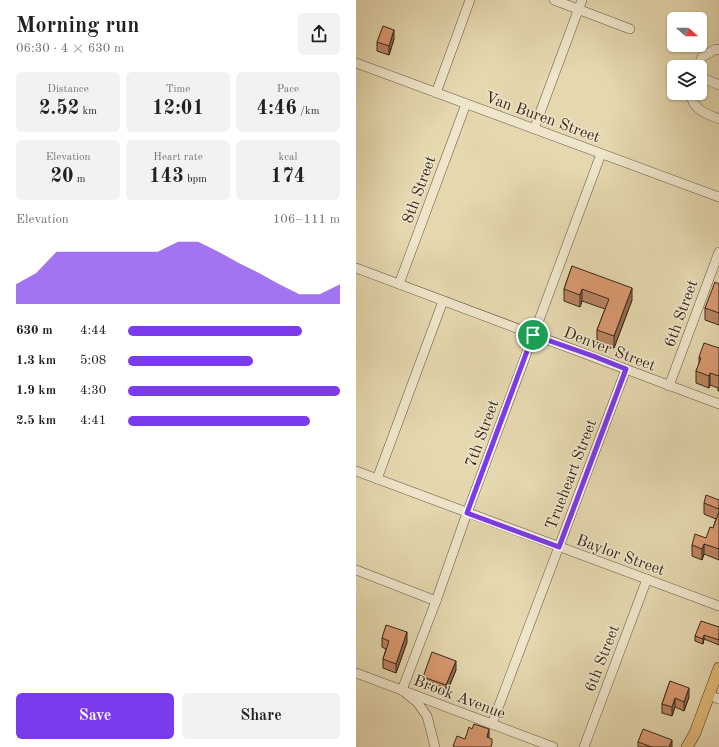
<!DOCTYPE html>
<meta charset="utf-8">
<style>
:root{--surface:#fff;--page:#f2f2f2;--text:#202124;--muted:#757577;--accent:#7c3aed}
body{margin:0;font-family:"Old Standard TT",serif;background:var(--page);color:var(--text);height:100vh;display:flex;flex-direction:column;font-size:15px;white-space:nowrap}
*{box-sizing:border-box;margin:0}
p{font-size:13px;color:var(--muted)}
.icon{flex:none;width:22px;height:22px;fill:none;stroke:currentColor;stroke-width:2;stroke-linecap:round;stroke-linejoin:round}
.map{position:relative;flex:1;overflow:hidden}
.sheet{display:flex;flex-direction:column;background:var(--surface);width:356px}
.sheet>*{flex:none}
.needle{width:26px;rotate:110deg}
.buttons{position:absolute;left:311px;top:12px;display:grid;gap:8px}
.buttons a{display:grid;place-items:center;width:40px;height:40px;border-radius:6px;background:var(--surface);box-shadow:0 1px 3px #0004;font-size:20px}
.pin{position:absolute;display:grid;place-items:center;width:34px;height:34px;color:#fff;margin:-17px;border:2px solid #fff;border-radius:50%;box-shadow:0 1px 4px #0007}
.round{display:grid;place-items:center;flex:none;width:42px;height:42px;border-radius:6px;background:var(--page)}
.overview{display:flex;align-items:center;justify-content:space-between;height:68px;padding:0 16px}
h1{font-size:22px;font-weight:700;line-height:30px}
.metrics{display:grid;grid-template-columns:repeat(3,1fr);gap:6px;height:68px;padding:4px 16px}
.metrics div{display:grid;align-content:center;border-radius:6px;background:var(--page);text-align:center}
.metrics b{font-size:20px;font-weight:700}
.metrics small{font-size:11px;font-weight:400}
.metrics p{font-size:11px}
.chart{height:112px;padding:8px 16px}
.chart p{display:flex;justify-content:space-between}
.chart svg{width:100%;height:72px;margin-top:4px;fill:var(--accent);opacity:.7}
.cta{display:flex;gap:8px;margin-top:auto;padding:8px 16px}
.cta a{flex:1;height:46px;border-radius:6px;background:var(--accent);color:#fff;font-size:16px;font-weight:700;line-height:46px;text-align:center}
.cta a+a{background:var(--page);color:var(--text)}
ul{padding:0 16px;list-style:none;font-size:13px}
li{display:grid;grid-template-columns:64px 48px 1fr;align-items:center;height:30px}
li i{height:10px;border-radius:5px;background:var(--accent)}
main{display:flex;flex:1;min-height:0}
.map>svg:first-child{display:block}
.lines{fill:none;stroke-linecap:round;stroke-linejoin:round}
.minor-casing{stroke:#625440;stroke-width:10}
.major-casing{stroke:#36281c;stroke-width:12}
.minor{stroke:#eee5ca;stroke-width:9}
.major{stroke:#e2bc77;stroke-width:11}
.wall{fill:#bb8461;stroke:#36281c}
.shaded-wall{fill:#996b4f;stroke:#36281c}
.building{fill:#da9971;stroke:#36281c}
.route-casing{stroke:#fff;stroke-width:8}
.route{stroke:#7c3aed;stroke-width:5}
.labels{text-anchor:middle;stroke-width:3;stroke-linejoin:round;paint-order:stroke}
.street-label{font-size:16px;fill:#36281c;stroke:#eee5ca}
</style>
<main>
<section class="sheet">
<div class="overview"><div><h1>Morning run</h1><p>06:30 · 4 × 630 m</p></div><a class="round"><svg class="icon" aria-label="share" viewBox="0 0 24 24"><path d="M12 15V3M7 8l5-5 5 5M5 13v7h14v-7"/></svg></a></div>
<div class="metrics">
<div><p>Distance</p><b>2.52<small> km</small></b></div>
<div><p>Time</p><b>12:01</b></div>
<div><p>Pace</p><b>4:46<small> /km</small></b></div>
</div>
<div class="metrics">
<div><p>Elevation</p><b>20<small> m</small></b></div>
<div><p>Heart rate</p><b>143<small> bpm</small></b></div>
<div><p>kcal</p><b>174</b></div>
</div>
<div class="chart"><p><span>Elevation</span>106–111 m</p>
<svg viewBox="0 0 160 44" preserveAspectRatio="none"><path d="M0 44V32L10 25L20 12L30 12L40 12L50 12L60 12L70 12L80 6L90 6L100 12L110 19L120 25L130 32L140 38L150 38L160 32V44z"/></svg>
</div>
<ul>
<li><b>630 m</b>4:44<i style="width:82%"></i></li>
<li><b>1.3 km</b>5:08<i style="width:59%"></i></li>
<li><b>1.9 km</b>4:30<i style="width:100%"></i></li>
<li><b>2.5 km</b>4:41<i style="width:86%"></i></li>
</ul>
<div class="cta"><a>Save</a><a>Share</a></div>
</section>
<div class="map">
<svg width="363" height="747" viewBox="0 0 363 747">
<rect width="100%" height="100%" fill="#e5d7ae"/>
<filter id="stains"><feTurbulence type="fractalNoise" baseFrequency=".005" numOctaves="4"/><feColorMatrix values="0 0 0 0 .2 0 0 0 0 .09 0 0 0 0 .02 0 0 0 .5 -.17"/></filter>
<radialGradient id="worn" r=".72"><stop offset=".6" stop-color="#630" stop-opacity="0"/><stop offset="1" stop-color="#630" stop-opacity=".3"/></radialGradient>
<g class="lines">
<defs>
<g id="minor">
<path d="M198 0 274 29"/>
<path d="M0 63 363 197"/>
<path d="M342 67 346 57 360 49 363 50"/>
<path d="M344 77 363 85"/>
<path d="M80 93 114 0"/>
<path d="M335 93C335 109 351 114 363 119"/>
<path d="M178 129 226 0"/>
<path d="M0 268 363 404"/>
<path d="M43 284 110 104"/>
<path d="M313 386 363 252"/>
<path d="M0 471 363 606"/>
<path d="M21 479 87 301"/>
<path d="M0 570 80 601"/>
<path d="M0 673 197 747"/>
<path d="M353 695 363 699"/>
<path d="M136 724 270 369"/>
<path d="M79 747 71 716 61 702 46 690 80 601 111 513 245 154"/>
<path d="M228 747 291 579"/>
</g>
<path id="major" d="M331 747 339 733 363 668"/>
</defs>
<!-- minor casing -->
<use href="#minor" class="minor-casing"/>
<!-- major casing -->
<use href="#major" class="major-casing"/>
<!-- minor -->
<use href="#minor" class="minor"/>
<!-- major -->
<use href="#major" class="major"/>
</g>
<!-- wall -->
<g class="wall">
<path d="M38 39 33 55 21 51V42Z"/>
<path d="M216 266 276 300 258 348 241 342V330L249 309 226 301 224 307 208 301V289Z"/>
<path d="M363 284V325L349 320V308Z"/>
<path d="M363 348V391H362V388L354 385 353 388 340 383V371L343 364V357Z"/>
<path d="M363 500V560L348 554 346 560 336 556V545L350 538 357 528 360 519 348 514V503Z"/>
<path d="M363 627V645L348 639 347 644 339 641V636Z"/>
<path d="M26 638 51 642 40 673 27 668V659L30 649 26 647Z"/>
<path d="M100 670 90 694 67 686V677Z"/>
<path d="M314 681 333 697 328 711 319 707 316 716 306 713V704Z"/>
<path d="M282 742 316 747H282Z"/>
</g>
<!-- shaded-wall -->
<g class="shaded-wall">
<path d="M38 30V39L33 55V46Z"/>
<path d="M276 288V300L258 348V336Z"/>
<path d="M226 289V301L224 307V295Z"/>
<path d="M354 373V385L353 388V376Z"/>
<path d="M348 544V554L346 560V549Z"/>
<path d="M51 632V642L40 673V664Z"/>
<path d="M348 635V639L347 644V639Z"/>
<path d="M100 661V670L90 694V685Z"/>
<path d="M333 688V697L328 711V702Z"/>
<path d="M319 698V707L316 716V707Z"/>
<path d="M133 729V741L131 737Z"/>
<path d="M316 740V747H313Z"/>
</g>
<!-- building -->
<g class="building">
<path d="M27 26 38 30 33 46 21 42Z"/>
<path d="M216 266 276 288 258 336 241 330 253 299 226 289 224 295 208 289Z"/>
<path d="M359 282 363 284V313L349 308Z"/>
<path d="M348 343 363 348V376L354 373 353 376 340 371 345 358 343 357Z"/>
<path d="M350 495 363 500V509L348 503Z"/>
<path d="M363 512V549L348 544 346 549 336 545 339 534 350 538 354 527 357 528Z"/>
<path d="M345 621 363 627V640L348 635 347 639 339 636Z"/>
<path d="M30 625 51 632 40 664 27 659 33 641 26 638Z"/>
<path d="M76 652 100 661 90 685 67 677Z"/>
<path d="M314 681 333 688 328 702 319 698 316 707 306 704Z"/>
<path d="M118 724 133 729 131 737 136 739V743L135 747H99L97 746 101 736 109 739 113 727 116 729Z"/>
<path d="M287 729 316 740 313 747H296L282 742Z"/>
</g>
<g class="lines">
<defs>
<path id="route" d="M177 335 237 356 270 369 203 547 111 513Z"/>
</defs>
<!-- route casing -->
<use href="#route" class="route-casing"/>
<!-- route -->
<use href="#route" class="route"/>
</g>
<g class="labels">
<!-- street labels -->
<g class="street-label">
<text transform="translate(187 116) rotate(20)" y="6">Van Buren Street</text>
<text transform="translate(62 189) rotate(-70)" y="6">8th Street</text>
<text transform="translate(324 313) rotate(-70)" y="6">6th Street</text>
<text transform="translate(254 348) rotate(21)" y="6">Denver Street</text>
<text transform="translate(125 433) rotate(-70)" y="6">7th Street</text>
<text transform="translate(214 474) rotate(-69)" y="6">Trueheart Street</text>
<text transform="translate(265 554) rotate(20)" y="6">Baylor Street</text>
<text transform="translate(245 658) rotate(-69)" y="6">6th Street</text>
<text transform="translate(104 696) rotate(21)" y="6">Brook Avenue</text>
</g>
</g>
<rect width="100%" height="100%" filter="url(#stains)"/>
<rect width="100%" height="100%" fill="url(#worn)"/>
</svg>
<div class="buttons">
<a><svg class="needle" viewBox="-14 -14 28 28"><path d="M0-13l5 13h-10z" fill="#e53935"/><path d="M0 13l5-13h-10z" fill="#757577"/></svg></a>
<a><svg class="icon" aria-label="layers" viewBox="0 0 24 24"><path d="M12 4l9 5-9 5-9-5zM3 14l9 5 9-5"/></svg></a>
</div>
<div class="pin" style="left:177px;top:335px;background:#1e9e55"><svg class="icon" aria-label="arrive" viewBox="0 0 24 24"><path d="M6 21V4h12l-3 4 3 4H6"/></svg></div>
</div>
</main>
